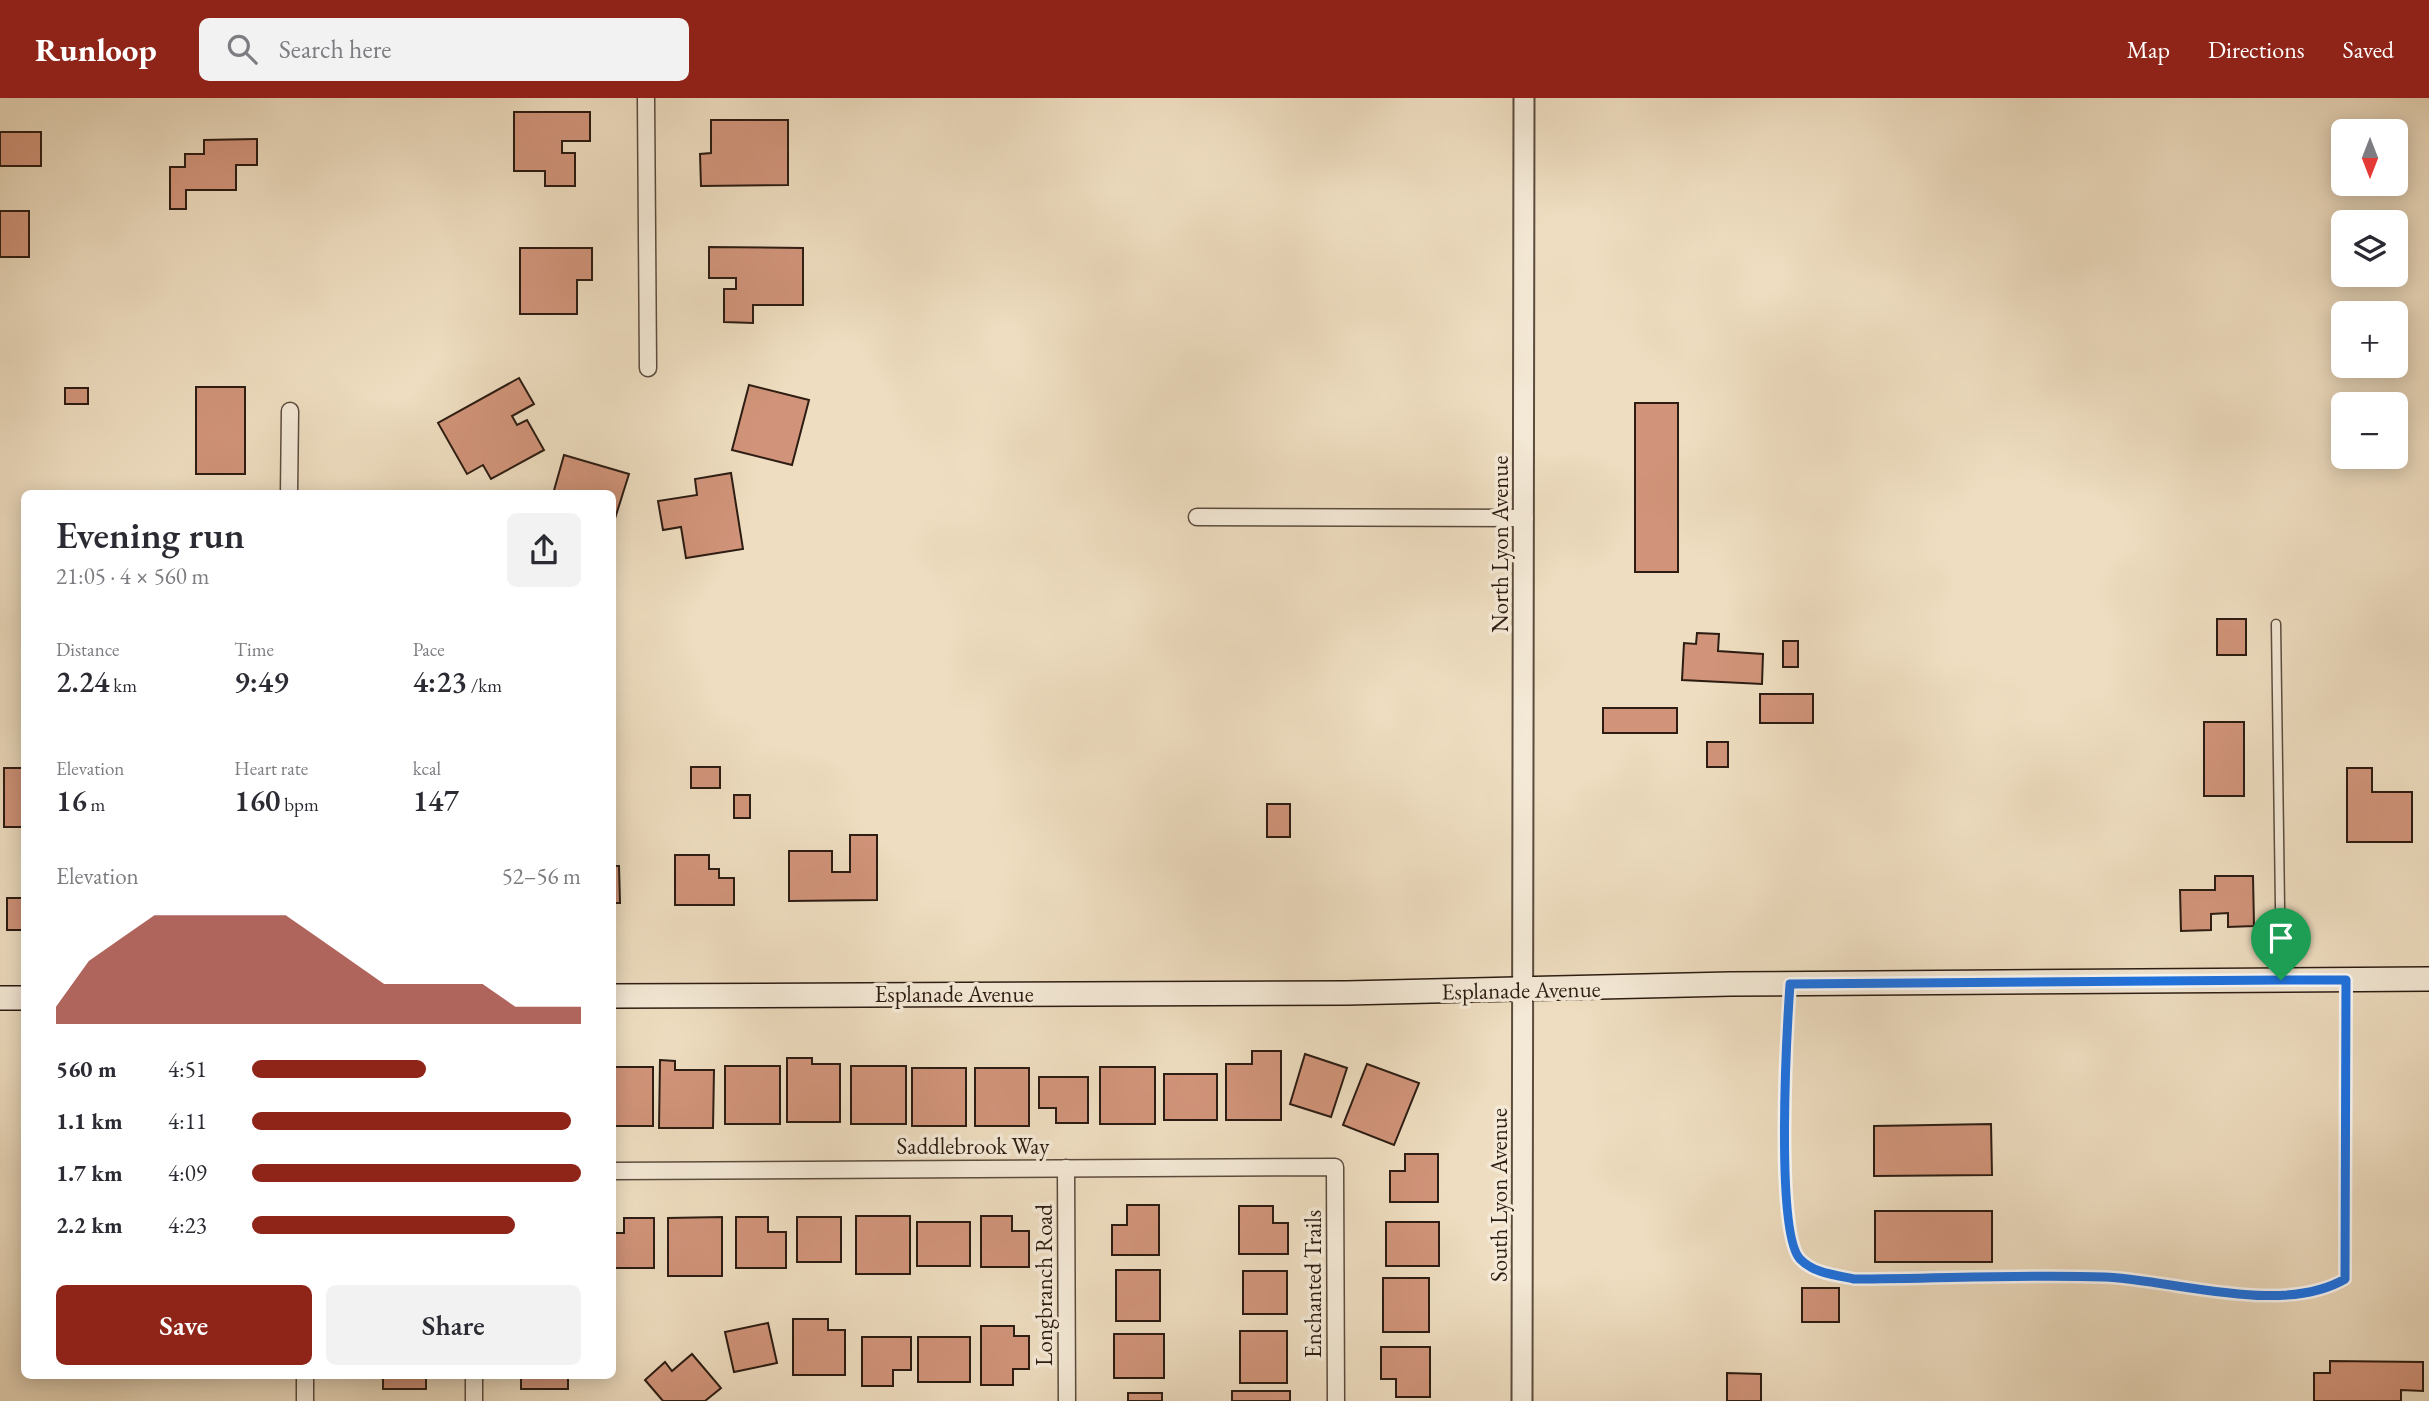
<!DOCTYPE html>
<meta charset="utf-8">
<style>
:root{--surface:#fff;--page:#f2f2f3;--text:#2b2b33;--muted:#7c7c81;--accent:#8f2418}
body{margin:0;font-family:"EB Garamond",serif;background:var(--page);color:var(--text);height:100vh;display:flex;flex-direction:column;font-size:26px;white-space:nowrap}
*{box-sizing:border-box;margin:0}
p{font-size:23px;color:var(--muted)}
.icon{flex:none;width:38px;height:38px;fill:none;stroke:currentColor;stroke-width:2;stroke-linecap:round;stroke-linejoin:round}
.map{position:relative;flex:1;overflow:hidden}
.sheet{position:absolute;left:21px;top:392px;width:595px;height:889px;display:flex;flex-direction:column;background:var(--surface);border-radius:10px;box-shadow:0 4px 18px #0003}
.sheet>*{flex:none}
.needle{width:46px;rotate:180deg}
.controls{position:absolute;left:2331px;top:21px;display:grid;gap:14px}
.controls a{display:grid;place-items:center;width:77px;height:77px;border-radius:10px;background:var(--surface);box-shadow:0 4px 18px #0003;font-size:35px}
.pin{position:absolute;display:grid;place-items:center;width:60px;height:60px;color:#fff;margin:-72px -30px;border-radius:50% 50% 50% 0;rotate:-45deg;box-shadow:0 0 7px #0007}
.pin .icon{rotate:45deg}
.round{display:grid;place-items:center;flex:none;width:74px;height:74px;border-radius:10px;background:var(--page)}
.overview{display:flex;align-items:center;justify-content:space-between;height:119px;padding:0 35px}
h1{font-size:38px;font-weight:600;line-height:52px}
.figures{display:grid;grid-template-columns:repeat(3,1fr);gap:10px;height:119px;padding:7px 35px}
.figures div{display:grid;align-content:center}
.figures b{font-size:30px;font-weight:600}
.figures small{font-size:19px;font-weight:400}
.figures p{font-size:19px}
.chart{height:196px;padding:14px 35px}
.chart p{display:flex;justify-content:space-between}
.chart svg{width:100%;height:126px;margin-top:7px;fill:var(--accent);opacity:.7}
.cta{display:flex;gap:14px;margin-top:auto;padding:14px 35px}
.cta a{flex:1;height:80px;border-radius:10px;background:var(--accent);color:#fff;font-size:28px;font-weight:600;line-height:80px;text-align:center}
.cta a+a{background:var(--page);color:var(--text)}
ul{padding:0 35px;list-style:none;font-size:23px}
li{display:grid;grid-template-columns:112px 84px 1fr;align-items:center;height:52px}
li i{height:18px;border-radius:9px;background:var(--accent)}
header{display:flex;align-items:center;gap:42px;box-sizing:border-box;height:98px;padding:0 35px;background:var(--accent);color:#fff}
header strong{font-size:33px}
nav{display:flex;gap:38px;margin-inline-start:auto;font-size:24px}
.search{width:490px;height:63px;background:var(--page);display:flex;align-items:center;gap:18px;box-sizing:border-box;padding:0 24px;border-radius:10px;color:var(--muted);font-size:26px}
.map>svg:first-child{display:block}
.building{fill:#d1947a;stroke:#2c1c12;stroke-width:2}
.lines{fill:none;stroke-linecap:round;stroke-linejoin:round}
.service-casing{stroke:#5c4c3e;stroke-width:11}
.minor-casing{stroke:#5c4c3e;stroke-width:19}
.tertiary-casing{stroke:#5c4c3e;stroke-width:23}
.secondary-casing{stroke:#2c1c12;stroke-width:26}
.service{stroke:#f4e9d6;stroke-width:8}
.minor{stroke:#f4e9d6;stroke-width:16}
.tertiary{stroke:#f4e9d6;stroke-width:19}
.secondary{stroke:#f4e9d6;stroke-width:23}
.route-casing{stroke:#fff;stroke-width:14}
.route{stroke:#1a73e8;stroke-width:9}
.labels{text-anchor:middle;stroke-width:7;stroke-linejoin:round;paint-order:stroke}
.street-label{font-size:23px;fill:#2c1c12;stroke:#f4e9d6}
</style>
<header>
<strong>Runloop</strong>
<div class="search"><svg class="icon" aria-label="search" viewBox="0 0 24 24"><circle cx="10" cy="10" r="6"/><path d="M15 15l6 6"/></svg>Search here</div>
<nav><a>Map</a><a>Directions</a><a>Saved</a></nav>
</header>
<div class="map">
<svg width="2429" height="1303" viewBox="0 0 2429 1303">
<rect width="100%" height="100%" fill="#eeddc0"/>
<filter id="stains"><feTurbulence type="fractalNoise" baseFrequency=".00286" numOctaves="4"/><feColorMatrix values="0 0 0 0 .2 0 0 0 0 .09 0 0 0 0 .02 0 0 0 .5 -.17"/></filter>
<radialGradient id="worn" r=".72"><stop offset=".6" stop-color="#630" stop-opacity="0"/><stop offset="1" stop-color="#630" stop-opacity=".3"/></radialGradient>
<!-- building -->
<g class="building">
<path d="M514 14H590V43H562V55H575V88H545V73H514Z"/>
<path d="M711 22H788V87L701 88 700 56 711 55Z"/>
<rect x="0" y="34" width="41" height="34"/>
<path d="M257 41V67H236V92H186V111H170V69H185V56H204V42Z"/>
<rect x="0" y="113" width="29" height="46"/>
<path d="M709 149 803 150V207H753V225L724 224V191H736V180H709Z"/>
<path d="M520 150H592V182H577V216H520Z"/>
<path d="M519 280 534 306 512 318 517 327 527 322 544 352 491 381 483 367 467 376 438 325Z"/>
<path d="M749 287 809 302 792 367 732 352Z"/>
<rect x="196" y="289" width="49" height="87"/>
<rect x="65" y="290" width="23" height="16"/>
<rect x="1635" y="305" width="43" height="169"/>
<path d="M564 357 629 376 612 430V396H553Z"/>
<path d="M731 375 743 451 686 460 681 429 663 432 658 403 697 397 695 381Z"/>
<rect x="2217" y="521" width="29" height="36"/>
<path d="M1697 535 1719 536 1718 553 1763 556 1762 586 1682 582 1684 545 1696 546Z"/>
<rect x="1783" y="543" width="15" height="26"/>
<rect x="1760" y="596" width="53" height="29"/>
<rect x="1603" y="610" width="74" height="25"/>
<rect x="2204" y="624" width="40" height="74"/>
<rect x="1707" y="644" width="21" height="25"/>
<rect x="691" y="669" width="29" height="21"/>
<rect x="4" y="670" width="20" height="59"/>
<path d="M2347 670H2372V694H2412V744H2347Z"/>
<rect x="734" y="697" width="16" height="23"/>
<rect x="1267" y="706" width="23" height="33"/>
<path d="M850 737H877V802L789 803V753H832V774H850Z"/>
<path d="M675 757H709V771H719V780H734V807H675Z"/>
<path d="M612 768H619L620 805H612Z"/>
<path d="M2215 778H2253L2254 828 2228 829V815L2211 816V832L2181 833 2180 792H2215Z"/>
<rect x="7" y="800" width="17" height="32"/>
<path d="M1252 953H1281V1022H1226V966H1252Z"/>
<path d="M1305 956 1347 970 1331 1019 1290 1006Z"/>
<path d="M787 960H812V966H840V1024H787Z"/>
<path d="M660 962 675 963V972H714L713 1030H659Z"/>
<path d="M1367 966 1419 985 1394 1047 1343 1027Z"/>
<rect x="725" y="968" width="55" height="58"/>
<rect x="851" y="968" width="55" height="58"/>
<rect x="612" y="969" width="41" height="59"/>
<rect x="1100" y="969" width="55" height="57"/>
<rect x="912" y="970" width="54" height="58"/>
<rect x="975" y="970" width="54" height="58"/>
<rect x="1164" y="976" width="53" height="46"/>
<path d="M1039 979H1088V1025H1056V1010H1039Z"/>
<path d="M1991 1026 1992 1077 1874 1078V1028Z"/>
<path d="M1405 1056H1438V1104H1390V1073H1405Z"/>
<path d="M1127 1107H1159V1157H1112V1127H1127Z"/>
<path d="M1239 1108H1273V1125H1288V1156H1239Z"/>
<rect x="1875" y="1113" width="117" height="51"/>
<rect x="856" y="1118" width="54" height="58"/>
<path d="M981 1118H1012V1133H1029V1169H981Z"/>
<path d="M722 1119V1178H668V1120Z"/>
<path d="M736 1119H768V1134H786V1170H736Z"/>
<rect x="797" y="1119" width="44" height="45"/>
<path d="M624 1120H654V1170H612V1135H624Z"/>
<rect x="917" y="1124" width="53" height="44"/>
<rect x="1386" y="1124" width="53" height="44"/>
<rect x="1116" y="1172" width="44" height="51"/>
<rect x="1243" y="1173" width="44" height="43"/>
<rect x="1383" y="1180" width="46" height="54"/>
<rect x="1802" y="1190" width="37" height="34"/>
<path d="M793 1221H828V1232H845V1277H793Z"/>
<path d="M768 1225 777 1265 734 1274 725 1234Z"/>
<path d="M981 1228H1014V1238H1029V1271H1013V1287H981Z"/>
<rect x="1240" y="1233" width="47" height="52"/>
<rect x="1114" y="1236" width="50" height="44"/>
<path d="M862 1239H911V1272H893V1288H862Z"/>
<rect x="918" y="1239" width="52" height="45"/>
<path d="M1381 1249H1430V1299H1396V1281H1381Z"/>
<path d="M692 1256 721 1290 705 1303H663L645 1282 665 1264 672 1273Z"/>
<path d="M2330 1263 2423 1264V1293L2401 1292V1303H2314V1275H2330Z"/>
<path d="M1727 1275 1761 1276V1303H1727Z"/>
<rect x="383" y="1278" width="43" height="13"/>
<rect x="521" y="1278" width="47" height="13"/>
<rect x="1232" y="1293" width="58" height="10"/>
<rect x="1128" y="1295" width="34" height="8"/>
</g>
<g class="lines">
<defs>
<g id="service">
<path d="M2276 526 2281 879"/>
<path d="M1790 889C1787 932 1777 1135 1799 1161 1812 1176 1836 1177 1854 1181 1937 1181 2021 1176 2104 1179 2176 1182 2282 1218 2345 1180L2346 885"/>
</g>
<g id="minor">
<path d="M646 0 648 270"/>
<path d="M289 396 290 313"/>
<path d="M1197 419 1525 420"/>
<path d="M1066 1070 1067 1303"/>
<path d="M612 1073 1335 1069 1336 1303"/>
<path d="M305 1278V1303"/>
<path d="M474 1278V1303"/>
</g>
<path id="tertiary" d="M1522 1303 1524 0"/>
<g id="secondary">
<path d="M612 898 1347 895 1730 886 2429 881"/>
<path d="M0 900H24"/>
</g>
</defs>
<!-- service casing -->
<use href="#service" class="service-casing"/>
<!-- minor casing -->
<use href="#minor" class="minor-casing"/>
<!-- tertiary casing -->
<use href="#tertiary" class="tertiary-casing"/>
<!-- secondary casing -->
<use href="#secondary" class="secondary-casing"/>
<!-- service -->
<use href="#service" class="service"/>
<!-- minor -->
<use href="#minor" class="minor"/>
<!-- tertiary -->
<use href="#tertiary" class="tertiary"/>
<!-- secondary -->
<use href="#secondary" class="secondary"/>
</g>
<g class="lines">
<defs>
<path id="route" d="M2281 882H2346L2345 1181C2282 1218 2175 1182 2104 1179 2021 1176 1937 1181 1854 1181 1835 1177 1813 1175 1800 1161 1775 1134 1787 930 1790 886Z"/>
</defs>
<!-- route casing -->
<use href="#route" class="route-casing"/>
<!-- route -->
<use href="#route" class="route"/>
</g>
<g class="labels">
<!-- street labels -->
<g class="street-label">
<text transform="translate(1500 446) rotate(-90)" y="8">North Lyon Avenue</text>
<text transform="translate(1521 892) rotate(-1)" y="8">Esplanade Avenue</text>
<text x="954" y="904">Esplanade Avenue</text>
<text x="973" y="1056">Saddlebrook Way</text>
<text transform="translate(1499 1097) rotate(-90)" y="8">South Lyon Avenue</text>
<text transform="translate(1313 1186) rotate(-90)" y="8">Enchanted Trails</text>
<text transform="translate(1044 1187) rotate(-90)" y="8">Longbranch Road</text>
</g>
</g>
<rect width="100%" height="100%" filter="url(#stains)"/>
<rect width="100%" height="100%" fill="url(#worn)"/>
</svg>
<div class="controls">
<a><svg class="needle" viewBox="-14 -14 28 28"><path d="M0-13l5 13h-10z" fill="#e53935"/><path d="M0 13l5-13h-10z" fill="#7c7c81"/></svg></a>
<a><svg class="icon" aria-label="layers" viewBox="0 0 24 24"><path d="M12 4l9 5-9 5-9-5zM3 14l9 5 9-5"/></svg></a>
<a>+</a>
<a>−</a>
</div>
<div class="pin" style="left:2281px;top:882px;background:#1e9e55"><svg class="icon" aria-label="arrive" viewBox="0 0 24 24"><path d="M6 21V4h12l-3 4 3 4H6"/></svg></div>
<section class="sheet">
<div class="overview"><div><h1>Evening run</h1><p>21:05 · 4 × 560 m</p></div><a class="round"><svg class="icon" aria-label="share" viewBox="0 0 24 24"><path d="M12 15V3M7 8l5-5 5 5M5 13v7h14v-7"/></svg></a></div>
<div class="figures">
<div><p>Distance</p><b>2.24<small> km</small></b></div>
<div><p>Time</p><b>9:49</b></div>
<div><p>Pace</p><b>4:23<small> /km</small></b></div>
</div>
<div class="figures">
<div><p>Elevation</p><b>16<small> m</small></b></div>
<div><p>Heart rate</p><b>160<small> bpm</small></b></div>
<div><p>kcal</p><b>147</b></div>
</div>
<div class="chart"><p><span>Elevation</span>52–56 m</p>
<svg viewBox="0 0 160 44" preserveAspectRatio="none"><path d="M0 44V38L10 22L20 14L30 6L40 6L50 6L60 6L70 6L80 14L90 22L100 30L110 30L120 30L130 30L140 38L150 38L160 38V44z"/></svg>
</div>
<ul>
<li><b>560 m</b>4:51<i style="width:53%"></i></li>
<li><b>1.1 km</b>4:11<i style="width:97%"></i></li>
<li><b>1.7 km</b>4:09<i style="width:100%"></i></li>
<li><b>2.2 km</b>4:23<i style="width:80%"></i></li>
</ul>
<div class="cta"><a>Save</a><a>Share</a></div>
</section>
</div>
